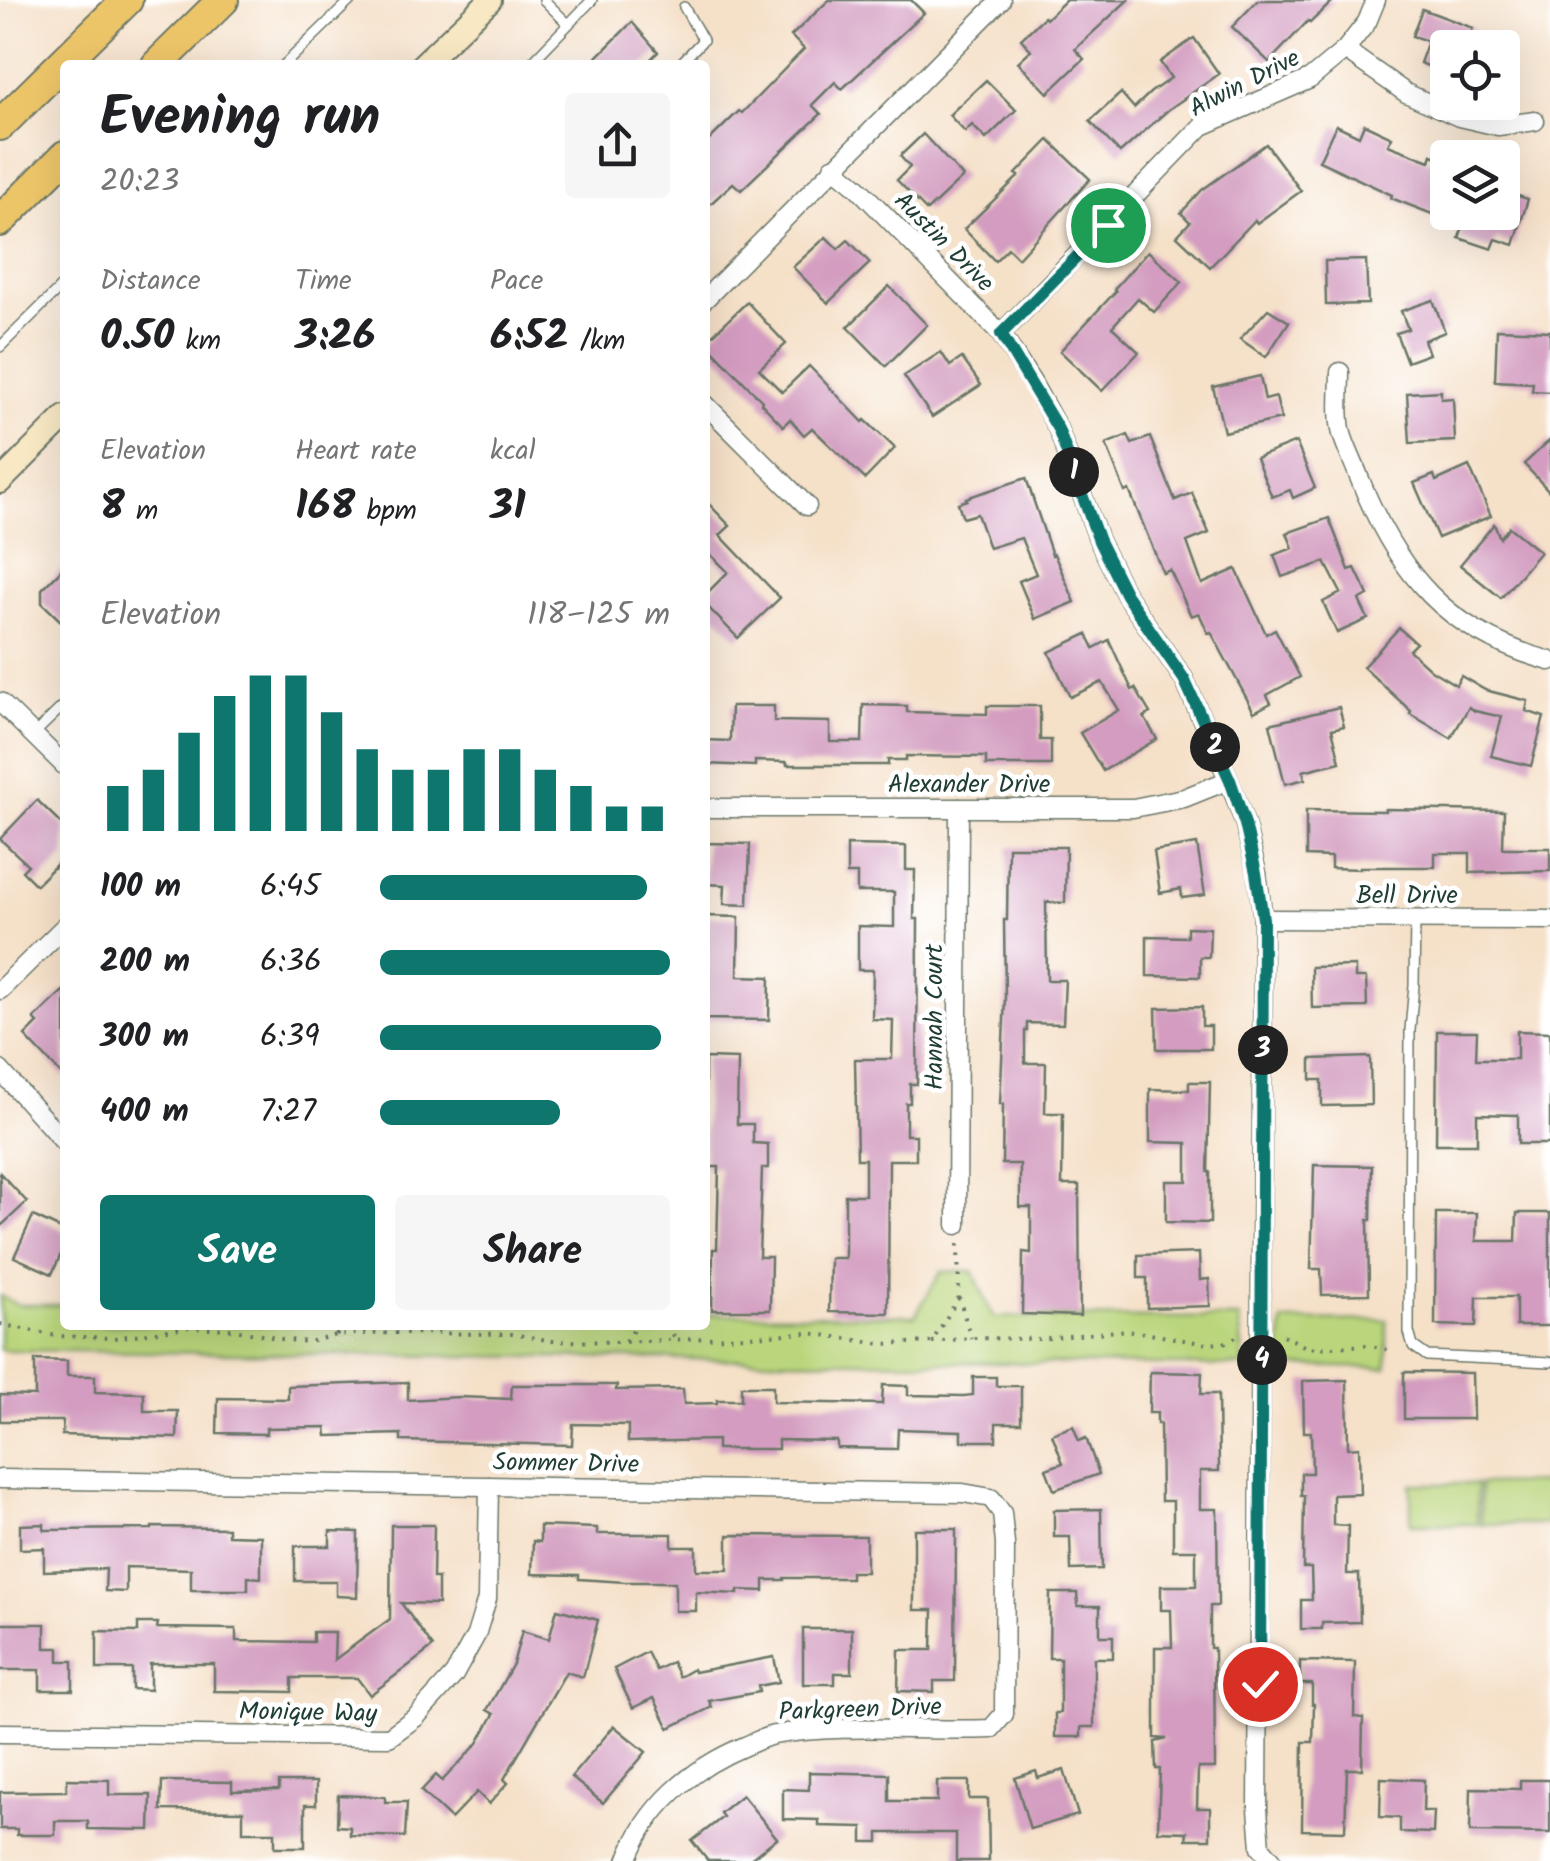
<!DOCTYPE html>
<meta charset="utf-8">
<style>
:root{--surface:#fff;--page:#f6f6f6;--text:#202124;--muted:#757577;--accent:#0f766e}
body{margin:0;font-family:Kalam,sans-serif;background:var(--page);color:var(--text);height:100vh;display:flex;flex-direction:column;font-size:38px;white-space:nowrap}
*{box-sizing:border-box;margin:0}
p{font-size:32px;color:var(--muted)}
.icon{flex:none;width:55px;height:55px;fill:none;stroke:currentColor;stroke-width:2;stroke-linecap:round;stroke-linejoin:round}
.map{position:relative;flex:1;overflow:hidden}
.panel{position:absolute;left:60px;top:60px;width:650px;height:1270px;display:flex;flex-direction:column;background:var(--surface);border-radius:10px;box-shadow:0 10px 40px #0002}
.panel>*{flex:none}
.buttons{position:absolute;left:1430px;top:30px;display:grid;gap:20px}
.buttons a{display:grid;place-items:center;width:90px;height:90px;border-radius:10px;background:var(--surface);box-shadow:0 10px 40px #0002;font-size:50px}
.pin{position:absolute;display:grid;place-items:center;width:85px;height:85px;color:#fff;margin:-42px;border:5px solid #fff;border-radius:50%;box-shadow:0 2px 10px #0007}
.km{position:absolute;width:50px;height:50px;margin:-25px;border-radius:50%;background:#222;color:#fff;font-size:28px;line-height:50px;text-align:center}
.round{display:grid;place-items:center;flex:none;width:105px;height:105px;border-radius:10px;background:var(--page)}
.headline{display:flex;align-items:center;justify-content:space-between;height:170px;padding:0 40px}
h1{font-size:55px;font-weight:600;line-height:75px}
.figures{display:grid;grid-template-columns:repeat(3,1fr);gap:15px;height:170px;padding:10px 40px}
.figures div{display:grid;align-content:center}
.figures b{font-size:42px;font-weight:600}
.figures small{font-size:28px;font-weight:400}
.figures p{font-size:28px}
.chart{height:280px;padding:20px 40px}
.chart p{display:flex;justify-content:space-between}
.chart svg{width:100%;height:180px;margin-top:10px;stroke:var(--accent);stroke-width:6}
.action{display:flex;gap:20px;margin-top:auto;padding:20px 40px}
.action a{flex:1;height:115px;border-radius:10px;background:var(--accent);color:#fff;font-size:40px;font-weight:600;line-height:115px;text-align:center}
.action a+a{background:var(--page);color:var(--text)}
ul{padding:0 40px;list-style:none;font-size:32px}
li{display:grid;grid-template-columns:160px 120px 1fr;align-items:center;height:75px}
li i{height:25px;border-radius:12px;background:var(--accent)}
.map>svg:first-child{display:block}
.green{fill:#bad57b;stroke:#6c8958;stroke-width:2.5}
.building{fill:#d39cc0}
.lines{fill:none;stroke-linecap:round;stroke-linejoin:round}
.lane-casing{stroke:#6a7668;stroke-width:12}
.street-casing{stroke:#6a7668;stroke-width:21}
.secondary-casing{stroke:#6a7668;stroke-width:26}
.highway-casing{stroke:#6a7668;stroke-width:34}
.path{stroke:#6a7668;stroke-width:4;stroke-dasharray:2.5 8;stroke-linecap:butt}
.lane{stroke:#fff;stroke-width:9}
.street{stroke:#fff;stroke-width:18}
.secondary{stroke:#f8e8c3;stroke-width:22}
.highway{stroke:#edc569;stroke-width:30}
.route-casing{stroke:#fff;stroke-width:20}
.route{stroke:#0f766e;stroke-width:12}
.labels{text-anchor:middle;stroke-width:9;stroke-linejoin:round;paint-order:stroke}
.street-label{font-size:25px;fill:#1f3d34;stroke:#fff}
</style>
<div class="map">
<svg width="1550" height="1861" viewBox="0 0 1550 1861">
<rect width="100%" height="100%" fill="#fff"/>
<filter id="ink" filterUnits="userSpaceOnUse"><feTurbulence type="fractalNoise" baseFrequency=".01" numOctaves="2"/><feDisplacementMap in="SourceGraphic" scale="20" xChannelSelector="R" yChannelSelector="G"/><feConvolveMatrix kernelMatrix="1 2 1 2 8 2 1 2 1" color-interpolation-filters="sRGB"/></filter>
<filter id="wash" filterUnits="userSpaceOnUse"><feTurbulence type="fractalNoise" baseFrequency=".0048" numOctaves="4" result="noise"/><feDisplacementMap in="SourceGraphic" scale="40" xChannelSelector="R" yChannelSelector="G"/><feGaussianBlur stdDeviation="2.25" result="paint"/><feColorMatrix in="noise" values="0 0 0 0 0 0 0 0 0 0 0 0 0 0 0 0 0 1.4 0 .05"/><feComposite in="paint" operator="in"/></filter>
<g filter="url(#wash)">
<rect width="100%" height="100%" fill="#f5e0c8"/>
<!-- green -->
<g class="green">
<path d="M973 1271 993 1317 1239 1318 1244 1366 0 1350V1296L18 1305H65V1325H705V1314L915 1316 941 1272Z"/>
<path d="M1387 1320V1368L1278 1366 1283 1321Z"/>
<path d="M1547 1483V1524H1481L1480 1484Z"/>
<rect x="1411" y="1484" width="66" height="40"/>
</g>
<g id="blocks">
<!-- building -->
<g class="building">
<path d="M829 0H911L924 13 842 89 835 82 812 105 821 114 741 190 733 183 705 209V144L739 111 742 113 804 49 791 36Z"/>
<path d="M1066 0H1128L1075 49 1084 59 1048 93 1018 62 1031 50 1021 39 1044 17 1046 19Z"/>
<path d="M1258 0H1334L1310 23 1308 21 1269 62 1232 27Z"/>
<path d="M1422 9 1473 28 1466 48H1448V74L1420 63 1428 41 1412 36Z"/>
<path d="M632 22 658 52 645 65H589Z"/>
<path d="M1194 38 1219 74 1168 110 1120 153 1090 121 1121 93 1134 108 1151 92 1171 78 1160 62Z"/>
<path d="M986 80 1016 110 986 139 972 125 965 132 949 115Z"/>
<path d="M1364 124 1392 137 1388 145 1430 161 1432 155 1448 161V194L1440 212H1502V191L1528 199 1514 245 1496 239 1492 249 1459 238 1463 226 1391 198 1392 195 1319 161 1336 125 1359 136Z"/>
<path d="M923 134 963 177 927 211 897 180 910 167 900 156Z"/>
<path d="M1049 140 1090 179 1018 258 1008 248 995 261 964 229 1019 176 1016 174Z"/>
<path d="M1266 144 1301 191 1257 223 1255 220 1210 267 1177 236 1190 222 1181 213 1202 190Z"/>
<path d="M826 237 838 249 848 240 870 263 828 303 793 267Z"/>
<path d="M1148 251 1182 282 1154 312 1138 298 1112 327 1139 352 1102 391 1060 351 1116 291 1114 289Z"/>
<path d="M1366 260 1368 304 1326 305 1325 261Z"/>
<path d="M889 286 927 325 886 366 848 327Z"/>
<path d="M1433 300 1445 332 1424 340 1429 354 1407 362 1396 333 1408 329 1401 311Z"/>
<path d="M747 302 786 344 759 369 782 392 809 366 863 422 865 420 895 448 865 479 812 428 804 435 790 419 783 426 761 403 762 401 705 342Z"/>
<path d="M1268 309 1289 322 1266 357 1240 339Z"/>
<path d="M1497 329 1550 331V392L1532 391 1533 383 1495 381Z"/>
<path d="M941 352 950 366 962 358 981 385 932 417 904 376Z"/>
<path d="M1260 376 1265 400 1276 397 1281 419 1224 432 1213 387Z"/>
<path d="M1441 391V399L1453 398 1455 441 1410 443 1407 393Z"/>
<path d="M1128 435 1132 444 1150 437 1175 500 1192 493 1209 533 1187 542 1202 584 1236 569 1266 634 1275 629 1300 677 1267 695 1271 703 1254 712 1211 632 1208 633 1199 613 1191 616 1170 570 1163 573 1129 490 1125 492 1106 444Z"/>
<path d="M1550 440V492L1524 464Z"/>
<path d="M1296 442 1315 488 1293 498 1290 490 1272 497 1256 458Z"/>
<path d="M1469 466 1491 516 1438 538 1414 483 1434 475 1436 481Z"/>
<path d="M1026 478 1052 555 1054 554 1075 602 1035 619 1019 581 1036 574 1021 538 989 548 977 514 963 518 958 503 967 500 966 498Z"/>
<path d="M705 500 730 526 720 535 780 598 738 638 705 604V595L728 572 705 549Z"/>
<path d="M1329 518 1349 570 1355 568 1368 595 1359 600 1368 619 1337 633 1323 602 1341 593 1325 562 1282 577 1274 555 1293 548 1287 533Z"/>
<path d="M1494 524 1500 538 1509 527 1540 552 1501 598 1460 565Z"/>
<path d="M65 566V625L42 603V589Z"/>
<path d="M1399 628 1416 643 1409 650 1431 670 1456 685 1461 676 1485 690 1528 701 1526 711 1544 717 1531 766 1491 756 1502 717 1475 711 1469 707 1451 738 1410 714 1411 711 1363 667Z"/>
<path d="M1087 634 1094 648 1109 640 1132 690 1135 688 1150 713 1144 717 1157 739 1103 771 1080 733 1119 710 1102 682 1070 697 1049 652Z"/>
<path d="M863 705 907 706V712L987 714V706H1040V740H1051V765H986V757L906 756V760H888V765H787V762L755 761V766L705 764V740L730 741 731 706H774V721L830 722V742H862Z"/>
<path d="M1339 707 1344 726 1332 729 1340 762 1303 771 1305 779 1285 784 1270 724Z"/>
<path d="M37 800 65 827V856L36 885 22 871 28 865 0 839Z"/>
<path d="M1385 809 1504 811 1503 848H1550V871L1470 873V853H1435V867H1360V869L1331 868V857L1306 856V810L1385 811Z"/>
<path d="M705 843 750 844 748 905 724 904 725 885 705 884Z"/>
<path d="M1197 844 1205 895 1182 898 1181 889 1160 893 1154 851Z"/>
<path d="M847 845 906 846V870H915L914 919H918L917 1084H910V1103H906V1135H916V1160H889L888 1313 829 1312 830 1258H845V1195H865V1159H857L855 1059H892L893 1020 872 1019 873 970H858V926L894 927V892H857V874H847Z"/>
<path d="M1008 847H1066L1065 903 1046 902 1047 980H1065L1063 1024 1027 1023V1031H1025V1063H1046L1045 1113H1063L1062 1185H1079L1080 1316 1022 1314 1023 1252 1031 1253V1207H1020V1164H1002L1003 1104H1000L1005 998 1004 920H1007Z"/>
<path d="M705 916 739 917 738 976 770 977 769 1020 705 1019Z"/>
<path d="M1187 927 1210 928 1209 957H1200V977L1147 976V936L1187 937Z"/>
<path d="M1355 966V978H1366L1367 1007 1312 1008 1311 967Z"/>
<path d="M65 989V1078L25 1036 38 1023 34 1019Z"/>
<path d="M1202 1007V1026H1211V1049H1157L1156 1008Z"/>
<path d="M1437 1031H1477L1476 1059H1517V1031L1550 1032V1144H1518V1115L1477 1114V1144H1436Z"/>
<path d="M1370 1057 1371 1105 1322 1106V1080H1311V1059Z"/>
<path d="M705 1058 738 1059 737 1124H753V1143L768 1144V1168H762L759 1257H771L770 1310H712L713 1249H717L719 1167H705Z"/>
<path d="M1189 1082H1210L1208 1172H1210V1223L1166 1222V1181H1187V1143L1150 1142V1089L1189 1090Z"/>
<path d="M1314 1165 1372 1166 1371 1220H1368L1369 1294 1322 1295 1321 1269H1311Z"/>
<path d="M0 1173 27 1202 0 1227Z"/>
<path d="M1436 1213H1477L1476 1241H1516L1517 1213H1550V1326H1516V1297H1477L1476 1326 1435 1325Z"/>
<path d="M33 1216 65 1231V1259L60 1256 52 1274 14 1257Z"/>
<path d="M1199 1253 1200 1280 1209 1279 1210 1306 1147 1308V1278H1138V1255Z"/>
<path d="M35 1360 67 1361V1376H95V1392L144 1393V1411H178L177 1438 62 1435 63 1421H0V1395L35 1396Z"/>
<path d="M1150 1372 1202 1373 1201 1394H1218L1219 1471H1200V1509H1217L1218 1606H1210V1648H1214L1215 1768H1198L1197 1808H1210V1839H1186L1187 1832 1158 1831 1160 1769H1156L1155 1742 1167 1739 1155 1738V1647H1172L1171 1610H1161V1586H1196V1550H1173V1501H1161L1160 1424H1157V1413H1149Z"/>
<path d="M1404 1372 1472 1373 1473 1419H1404Z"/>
<path d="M973 1377H996V1386H1021V1423H996V1441H961V1431L898 1429 897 1449 837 1448V1441L778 1440V1449H717V1440L628 1442V1425L573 1424 572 1445 401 1441V1434L327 1436 326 1427 266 1428V1434L217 1433 218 1398 288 1399V1386L408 1382V1400L459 1397 511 1399 512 1385H617L616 1390 683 1389 684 1404 717 1403V1400H741V1386H773V1402L882 1404 883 1385 908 1386V1395L964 1396 973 1395Z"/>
<path d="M1347 1380 1348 1448 1359 1447 1360 1494 1333 1495V1525L1348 1526 1347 1574H1359L1360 1622 1322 1623V1629H1301V1600H1312L1311 1568H1303L1304 1496H1301V1473H1312L1311 1432H1304L1303 1381Z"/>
<path d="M1073 1426 1079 1441 1086 1438 1099 1474 1054 1490 1046 1469 1063 1463 1052 1434Z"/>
<path d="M1101 1509 1102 1569 1071 1570 1070 1537H1054V1510Z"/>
<path d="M44 1524V1530L152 1529V1527L228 1528V1535L261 1536V1578L248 1577V1590H191V1569L126 1567V1592L105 1591 106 1569 44 1571V1548L20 1549V1525Z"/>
<path d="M391 1525H434L433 1578H438V1604L401 1603 433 1647 370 1695 357 1678H292V1692L214 1691V1664H150V1690L132 1689V1669H97V1631L138 1632V1623H158L157 1628 236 1629V1641L313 1642V1632H335L334 1660 390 1619Z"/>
<path d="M540 1526 597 1528V1534H672V1547H696V1570H728V1535L866 1536V1572H851V1578H784V1580H764V1591L738 1590V1594L696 1592V1611H675V1582H625L579 1579V1575L532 1574 533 1541 540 1542Z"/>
<path d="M914 1529H956L955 1681H934V1692L898 1691 899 1650H932L933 1610H914Z"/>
<path d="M330 1531 358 1532 357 1597 336 1596V1581H295V1546H330Z"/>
<path d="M1050 1593H1077L1078 1606H1100V1636H1113V1658H1094V1727H1081V1737H1055V1713H1060V1658H1049Z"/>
<path d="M557 1609 598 1620 583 1677 566 1672 504 1779 508 1783 489 1804 477 1792 451 1819 421 1791 436 1775 442 1781 478 1743 494 1714 487 1710 513 1664 522 1631 549 1639Z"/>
<path d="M0 1624H45V1648H59V1661H73V1690H40V1670H0Z"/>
<path d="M803 1629H852V1673H835V1684H803Z"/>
<path d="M647 1652 656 1670 672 1662 679 1677 693 1669 694 1672 774 1657 779 1682 758 1686 759 1692 709 1701 712 1707 669 1728 654 1698 633 1708 614 1669Z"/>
<path d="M1300 1661 1355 1662 1354 1717 1363 1718 1362 1769H1347L1345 1831 1302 1830 1303 1742H1313L1314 1704H1312V1684H1300Z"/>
<path d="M614 1726 646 1752 603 1803 571 1777Z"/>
<path d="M1064 1770 1078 1815 1030 1829 1015 1778 1036 1771 1038 1778Z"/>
<path d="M809 1772 889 1774V1801H937V1781H969V1799H988L989 1861H956V1833H879V1842H863V1827L819 1826V1820L783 1819V1789L809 1790Z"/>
<path d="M1381 1778 1424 1780 1423 1811H1434L1433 1833 1400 1832V1818L1380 1817Z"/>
<path d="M67 1779 109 1780V1795H151L150 1830 88 1829V1821H55V1835H17V1829H0V1792L67 1791Z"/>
<path d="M1520 1780H1550V1833L1470 1832 1471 1788 1520 1789Z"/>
<path d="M162 1781 232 1782V1791L279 1790V1782H316V1805H305V1847H275V1832H243V1811L161 1810Z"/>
<path d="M338 1795 385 1797V1802H407L405 1837 350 1835V1827L337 1826Z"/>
<path d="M742 1795 777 1838 748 1861H708L692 1841 723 1817 720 1813Z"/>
</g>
</g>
</g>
<g filter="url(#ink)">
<use href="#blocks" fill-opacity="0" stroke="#6a7668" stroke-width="2.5"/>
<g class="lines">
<defs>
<g id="lane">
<path d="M544 0 568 24"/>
<path d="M284 65 351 0"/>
<path d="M529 65 592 0"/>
<path d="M679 65 703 40 684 7"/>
<path d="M0 347 65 283"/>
<path d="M33 735 65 704"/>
<path d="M1415 920 1414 985 1410 1030 1409 1332 1413 1346 1427 1356 1550 1362"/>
</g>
<g id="street">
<path d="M1345 50 1406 93 1459 117 1498 126 1535 121"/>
<path d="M833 167 856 186 1001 334 1033 384 1058 429 1099 541 1126 595 1184 679 1229 780 1245 824 1257 873 1263 919 1258 1809 1261 1847 1273 1861"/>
<path d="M705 299 1001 0"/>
<path d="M1001 334 1202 126 1310 79 1345 50 1367 22 1376 0"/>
<path d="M1340 372C1340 391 1337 415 1342 434 1346 448 1354 463 1359 477 1397 573 1447 633 1550 661"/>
<path d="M705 404 807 506"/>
<path d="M0 702 65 766"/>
<path d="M705 808H1133L1184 798 1229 780"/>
<path d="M1263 919 1550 920"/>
<path d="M0 990 65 926"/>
<path d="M0 1070 65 1143"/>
<path d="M957 1225 959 808"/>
<path d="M0 1479 963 1493 991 1498 1002 1513 1005 1544 1004 1714 991 1729C919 1732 845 1723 774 1735 764 1737 755 1742 745 1746 692 1768 647 1806 627 1861"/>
<path d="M0 1733 389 1737 416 1717 454 1675 476 1635 487 1599 489 1486"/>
</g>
<g id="secondary">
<path d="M422 65 490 0"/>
<path d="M0 482 65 417"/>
</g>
<g id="highway">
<path d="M157 65 223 0"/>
<path d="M0 125 127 0"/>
<path d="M0 221 65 156"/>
</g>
</defs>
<!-- lane casing -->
<use href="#lane" class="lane-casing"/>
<!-- street casing -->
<use href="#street" class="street-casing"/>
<!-- secondary casing -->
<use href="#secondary" class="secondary-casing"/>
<!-- highway casing -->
<use href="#highway" class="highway-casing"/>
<!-- path -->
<g class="path">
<path d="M958 1244 959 1297 971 1338"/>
<path d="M0 1324 56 1336 114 1338 189 1327 229 1329 287 1340 309 1342 336 1335 394 1333 512 1334 553 1341 624 1342 810 1333 881 1344 932 1342 959 1297"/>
<path d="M668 1325 676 1340"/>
<path d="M336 1335 343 1325"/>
<path d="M1283 1335 1304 1346 1315 1348 1367 1345 1393 1351"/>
<path d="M625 1341 637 1325"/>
<path d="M932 1342 971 1338 1039 1339 1127 1330 1207 1344 1224 1343 1240 1335"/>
</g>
<!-- lane -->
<use href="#lane" class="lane"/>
<!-- street -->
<use href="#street" class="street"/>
<!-- secondary -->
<use href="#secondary" class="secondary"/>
<!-- highway -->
<use href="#highway" class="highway"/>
</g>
</g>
<g class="lines" filter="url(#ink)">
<defs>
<path id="route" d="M1108 225 1001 334 1058 429 1099 541 1126 595 1184 679 1230 780 1245 824 1256 873 1263 919 1260 1684"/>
</defs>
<!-- route casing -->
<use href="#route" class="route-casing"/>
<!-- route -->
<use href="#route" class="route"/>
</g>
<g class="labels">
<!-- street labels -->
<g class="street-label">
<text transform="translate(1244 82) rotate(-27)" y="9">Alwin Drive</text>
<text transform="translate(945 241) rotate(45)" y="9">Austin Drive</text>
<text x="969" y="792">Alexander Drive</text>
<text x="1407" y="903">Bell Drive</text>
<text transform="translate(933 1017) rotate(-90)" y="9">Hannah Court</text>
<text transform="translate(566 1462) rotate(1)" y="9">Sommer Drive</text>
<text transform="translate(860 1708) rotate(-2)" y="9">Parkgreen Drive</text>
<text transform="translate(308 1711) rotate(1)" y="9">Monique Way</text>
</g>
</g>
</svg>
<div class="buttons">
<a><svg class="icon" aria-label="locate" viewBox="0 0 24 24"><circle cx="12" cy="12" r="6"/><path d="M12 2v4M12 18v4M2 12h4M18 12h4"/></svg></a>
<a><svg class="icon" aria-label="layers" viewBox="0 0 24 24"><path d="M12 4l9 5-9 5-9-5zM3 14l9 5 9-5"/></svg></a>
</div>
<div class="pin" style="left:1108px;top:225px;background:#1e9e55"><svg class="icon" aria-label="arrive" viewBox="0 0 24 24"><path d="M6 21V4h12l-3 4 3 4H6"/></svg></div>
<div class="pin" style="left:1260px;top:1684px;background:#d93025"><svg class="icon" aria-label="check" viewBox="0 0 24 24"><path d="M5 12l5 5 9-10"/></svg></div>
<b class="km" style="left:1074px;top:472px">1</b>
<b class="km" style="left:1215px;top:747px">2</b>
<b class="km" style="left:1263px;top:1050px">3</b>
<b class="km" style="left:1262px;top:1360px">4</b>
<section class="panel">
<div class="headline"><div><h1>Evening run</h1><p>20:23</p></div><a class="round"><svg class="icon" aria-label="share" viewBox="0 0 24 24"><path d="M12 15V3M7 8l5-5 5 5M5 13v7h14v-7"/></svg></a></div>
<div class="figures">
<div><p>Distance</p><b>0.50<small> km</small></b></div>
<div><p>Time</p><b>3:26</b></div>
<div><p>Pace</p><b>6:52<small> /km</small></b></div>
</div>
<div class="figures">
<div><p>Elevation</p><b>8<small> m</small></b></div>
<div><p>Heart rate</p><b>168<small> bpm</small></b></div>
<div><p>kcal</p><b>31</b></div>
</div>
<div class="chart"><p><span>Elevation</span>118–125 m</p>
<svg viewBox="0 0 160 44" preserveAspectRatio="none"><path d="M5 44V33M15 44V29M25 44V20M35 44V11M45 44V6M55 44V6M65 44V15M75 44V24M85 44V29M95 44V29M105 44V24M115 44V24M125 44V29M135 44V33M145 44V38M155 44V38"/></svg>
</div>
<ul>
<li><b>100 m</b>6:45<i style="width:92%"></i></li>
<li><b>200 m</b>6:36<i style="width:100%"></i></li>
<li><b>300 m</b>6:39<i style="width:97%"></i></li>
<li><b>400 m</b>7:27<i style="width:62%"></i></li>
</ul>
<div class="action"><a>Save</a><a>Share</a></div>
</section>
</div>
